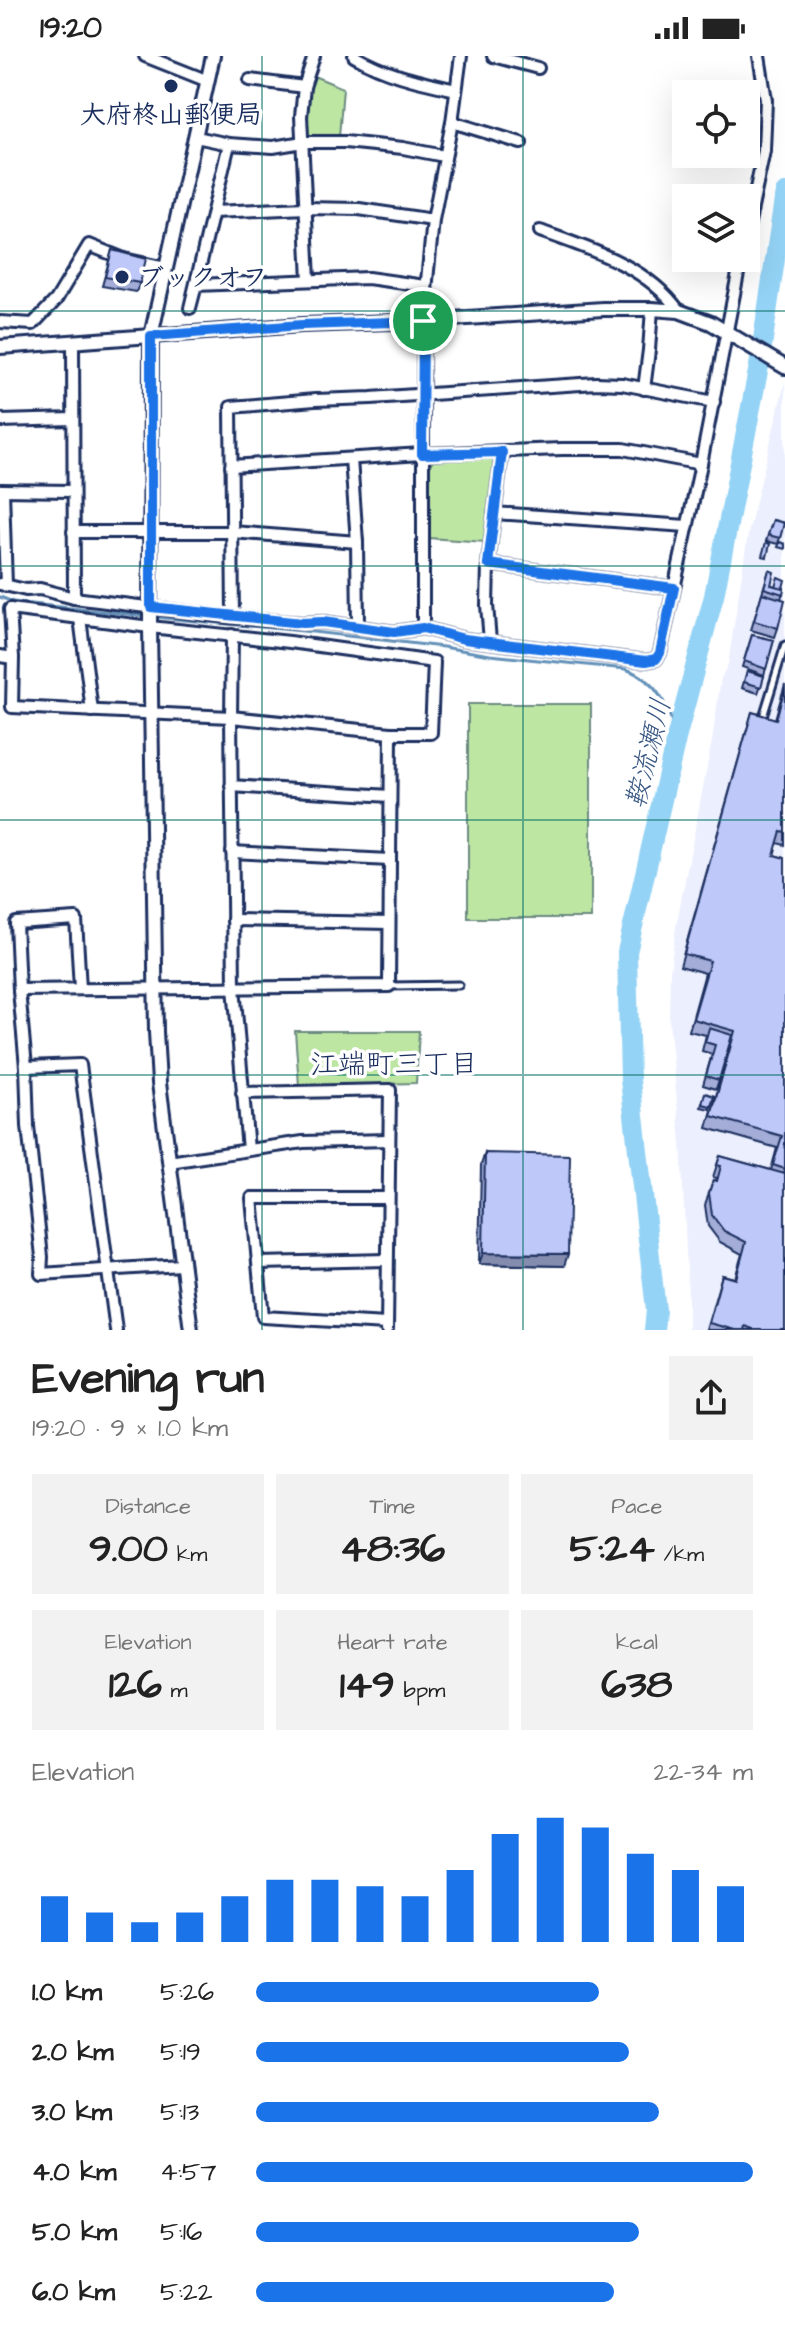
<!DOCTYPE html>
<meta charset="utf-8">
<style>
:root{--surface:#fff;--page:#f2f2f2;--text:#222;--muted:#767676;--accent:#1a73e8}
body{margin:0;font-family:"Architects Daughter","Klee One",sans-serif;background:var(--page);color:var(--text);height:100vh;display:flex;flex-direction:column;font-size:30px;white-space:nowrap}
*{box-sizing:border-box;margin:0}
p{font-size:26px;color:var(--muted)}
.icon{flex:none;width:44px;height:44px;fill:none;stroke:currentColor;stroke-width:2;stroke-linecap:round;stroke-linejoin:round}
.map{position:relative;height:1274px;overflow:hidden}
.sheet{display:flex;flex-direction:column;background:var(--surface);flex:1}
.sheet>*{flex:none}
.controls{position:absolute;left:672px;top:24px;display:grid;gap:16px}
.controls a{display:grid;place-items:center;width:88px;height:88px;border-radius:0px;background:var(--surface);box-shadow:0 8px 32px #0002;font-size:40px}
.pin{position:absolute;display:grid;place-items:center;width:68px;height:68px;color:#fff;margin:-34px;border:4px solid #fff;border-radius:50%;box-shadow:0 2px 8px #0007}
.round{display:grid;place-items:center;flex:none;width:84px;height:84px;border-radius:0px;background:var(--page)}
.summary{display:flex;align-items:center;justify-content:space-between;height:136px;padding:0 32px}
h1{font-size:44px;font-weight:700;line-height:60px}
.stats{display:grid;grid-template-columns:repeat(3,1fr);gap:12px;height:136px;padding:8px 32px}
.stats div{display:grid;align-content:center;border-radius:0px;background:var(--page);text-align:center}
.stats b{font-size:40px;font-weight:700}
.stats small{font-size:22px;font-weight:400}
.stats p{font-size:22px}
.chart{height:224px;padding:16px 32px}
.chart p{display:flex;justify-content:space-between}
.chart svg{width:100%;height:144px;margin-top:8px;stroke:var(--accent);stroke-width:6}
ul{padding:0 32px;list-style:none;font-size:26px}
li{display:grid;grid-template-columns:128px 96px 1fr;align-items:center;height:60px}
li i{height:20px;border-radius:10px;background:var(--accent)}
.status{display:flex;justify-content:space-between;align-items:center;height:56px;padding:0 40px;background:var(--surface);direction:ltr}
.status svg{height:22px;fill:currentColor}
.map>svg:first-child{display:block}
.built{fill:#eceffe}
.green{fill:#bde6a3;stroke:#6c8a80;stroke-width:2}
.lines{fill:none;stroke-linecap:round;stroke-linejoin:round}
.stream{stroke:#6491b9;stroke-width:3}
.river{stroke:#94d3f5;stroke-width:20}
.service-casing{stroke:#1b2f5e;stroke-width:11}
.minor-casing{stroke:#1b2f5e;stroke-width:16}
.tertiary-casing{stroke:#1b2f5e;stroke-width:18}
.service{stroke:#fff;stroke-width:5}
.minor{stroke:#fff;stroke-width:10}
.tertiary{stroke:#fff;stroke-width:12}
.wall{fill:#a3add7;stroke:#1b2f5e;stroke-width:2}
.shaded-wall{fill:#858daf;stroke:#1b2f5e;stroke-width:2}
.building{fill:#bec9fa;stroke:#1b2f5e;stroke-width:2}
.route-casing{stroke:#fff;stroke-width:16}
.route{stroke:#1a73e8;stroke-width:10}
.grid{fill:none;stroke:#0f766e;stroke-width:2;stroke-opacity:0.55}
.poi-dot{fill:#1b2f5e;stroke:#fff;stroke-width:3}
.labels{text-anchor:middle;stroke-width:7;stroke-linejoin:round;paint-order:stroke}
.poi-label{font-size:26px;font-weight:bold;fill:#1b2f5e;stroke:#fff}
.water-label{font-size:28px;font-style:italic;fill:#395884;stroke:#fff}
.neighbourhood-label{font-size:28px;fill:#1b2f5e;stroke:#fff}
</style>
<div class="status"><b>19:20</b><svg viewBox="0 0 49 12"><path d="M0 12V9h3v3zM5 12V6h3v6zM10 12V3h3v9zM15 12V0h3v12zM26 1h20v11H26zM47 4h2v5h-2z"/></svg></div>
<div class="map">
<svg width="785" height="1274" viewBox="0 0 785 1274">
<rect width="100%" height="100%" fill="#fff"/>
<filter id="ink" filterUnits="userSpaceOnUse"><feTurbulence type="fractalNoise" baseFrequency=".0125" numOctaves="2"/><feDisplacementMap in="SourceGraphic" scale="16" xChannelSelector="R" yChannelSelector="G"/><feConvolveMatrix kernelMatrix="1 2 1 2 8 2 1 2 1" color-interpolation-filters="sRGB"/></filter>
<g filter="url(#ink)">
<!-- built -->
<path class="built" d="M785 326V1274H688V1237L681 1087 669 963 670 916 676 871 712 685 721 622 728 608 748 478Z"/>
<!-- green -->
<g class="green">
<path d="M311 19 343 32 339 81 307 79Z"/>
<path d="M491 401 497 407 486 486 428 482V411L433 405Z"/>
<rect x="468" y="648" width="123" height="214"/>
<path d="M295 975H419L416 1027 299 1030Z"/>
</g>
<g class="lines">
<!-- stream -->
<g class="stream">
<path d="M0 541 13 546 146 560"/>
<path d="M154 561 313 576 443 591 490 599 626 613C658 625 670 652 676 683"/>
</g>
<!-- river -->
<path class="river" d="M654 1274 656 1254 630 1024 627 896 676 683 714 540 759 310 785 137"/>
<defs>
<g id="service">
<path d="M762 664 785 589"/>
<path d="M390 930 459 929"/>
</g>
<g id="minor">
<path d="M145 0 208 25"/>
<path d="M354 0C386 19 420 26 456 34"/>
<path d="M493 0 538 12"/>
<path d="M250 24 304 31"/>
<path d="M452 66 521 87"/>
<path d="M196 81 229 88 273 91 303 86H345L403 92 444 100"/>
<path d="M229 88 190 252 196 229 368 222 425 230"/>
<path d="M213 156 306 152 359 153 433 164"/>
<path d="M540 175C590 193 647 210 679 255"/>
<path d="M746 180 764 95 766 44 759 0"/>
<path d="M309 224 301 60 304 31 314 0"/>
<path d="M0 266 33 268 56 244 89 189 124 203 165 212"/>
<path d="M73 285 74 542"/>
<path d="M644 333 649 294 652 253"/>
<path d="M0 363V365L73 363"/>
<path d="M502 396 488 508 674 532"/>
<path d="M231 410 422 398 562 393H623L701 408"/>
<path d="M0 434 72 435"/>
<path d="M3 434 6 530"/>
<path d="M494 457 687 470"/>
<path d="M73 476H232L357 486 351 403"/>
<path d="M357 486 358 571"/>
<path d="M488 508 487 549 490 585"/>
<path d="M0 528 26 534 40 533 74 542 227 561 302 567 323 566 394 576 423 572 464 583 646 605 656 603 660 597 701 408 741 202"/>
<path d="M10 553 150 571 290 586 434 606 431 677H391L231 661 12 651 13 602Z"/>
<path d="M233 561 231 351 315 344 371 342 596 327 622 328 714 346"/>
<path d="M80 562 92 655"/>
<path d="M423 572V265L433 164 452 66 461 0"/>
<path d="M232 579 231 661 234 931 248 1094"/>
<path d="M0 600 13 602"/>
<path d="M231 730 390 740"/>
<path d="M232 796 390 804"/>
<path d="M233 864 389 867"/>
<path d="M80 933 76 863 16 867 19 934 26 1011 28 1070 42 1201 41 1218 181 1209"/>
<path d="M19 934 389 930 391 677"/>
<path d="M26 1011 80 1009 116 1274"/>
<path d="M242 1037 390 1034 387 1274"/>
<path d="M169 1106 303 1086 389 1084"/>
<path d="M259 1207 387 1204"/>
<path d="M387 1268 263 1261 252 1142H387"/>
</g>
<g id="tertiary">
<path d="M0 291 302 269 423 265 603 253H652L679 255 711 267 785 311"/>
<path d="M191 1274 159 1027 156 976 150 571 151 280 213 0"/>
</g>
</defs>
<!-- service casing -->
<use href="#service" class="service-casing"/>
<!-- minor casing -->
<use href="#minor" class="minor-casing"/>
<!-- tertiary casing -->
<use href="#tertiary" class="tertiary-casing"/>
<!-- service -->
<use href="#service" class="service"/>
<!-- minor -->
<use href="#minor" class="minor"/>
<!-- tertiary -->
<use href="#tertiary" class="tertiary"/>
</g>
<!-- wall -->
<g class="wall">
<path d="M112 194 140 227 136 236 102 230Z"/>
<path d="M773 464 784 467 778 488 766 485Z"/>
<path d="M769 514 771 529 784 532 781 543 778 572 775 581 751 574Z"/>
<path d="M752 579 774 584 764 619 742 611Z"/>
<path d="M747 615 764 620 758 637 742 632Z"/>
<path d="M785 628V789L777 787 774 799 785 802V1274H706L722 1219 735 1222 742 1198 720 1186 708 1170 705 1149 713 1124 716 1125 717 1122 713 1121 720 1100 771 1114 777 1092 707 1072 731 986 716 1033 703 1029 712 998 702 995 706 979 689 975 705 917 680 910 752 656 775 663Z"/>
<path d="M705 1037 714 1040 710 1053 701 1051Z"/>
<path d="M485 1097 564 1210 479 1208 481 1109Z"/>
</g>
<!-- shaded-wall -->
<path class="shaded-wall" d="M483 1197 568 1198 564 1210 479 1208Z"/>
<!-- building -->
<g class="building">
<path d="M112 194 146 203 140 227 105 221Z"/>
<path d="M773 464 784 467 780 482 768 479Z"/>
<path d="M766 486 770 488 767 501 762 500Z"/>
<path d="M780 486 785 488V493L778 491Z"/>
<path d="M769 514 774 516 771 529 784 532 783 538 764 532Z"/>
<path d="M778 521 785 524 783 532 775 530Z"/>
<path d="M762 537 785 544 778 572 754 565Z"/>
<path d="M752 579 774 584 766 613 744 605Z"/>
<path d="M747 615 764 620 761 631 744 626Z"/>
<path d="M785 632V776L781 775 774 799 785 802V1113L773 1109 782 1080 711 1060 735 975 693 963 710 905 684 898 752 656 776 663Z"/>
<path d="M709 972 732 979 719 1024 706 1020 715 989 705 986Z"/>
<path d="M705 1037 714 1040 711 1050 702 1048Z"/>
<path d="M485 1097 570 1099 568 1198 483 1197Z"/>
<path d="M720 1100 785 1118V1274H753V1273L745 1270 744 1274H735L709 1267 722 1219 736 1223 746 1186 724 1175 712 1159 709 1137 713 1124 717 1125 721 1110 717 1109Z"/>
</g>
</g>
<g class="lines" filter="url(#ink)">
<defs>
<path id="route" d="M423 265 422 398 502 396 488 508 674 532 660 597 656 603 646 605 464 583 423 572 394 576 323 566 302 567 151 551V280L302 269Z"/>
</defs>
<!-- route casing -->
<use href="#route" class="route-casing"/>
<!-- route -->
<use href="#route" class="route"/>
</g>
<!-- grid -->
<path class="grid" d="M262 0V1274M523 0V1274M0 255H785M0 510H785M0 764H785M0 1019H785"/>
<!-- markers -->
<g class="poi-dot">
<circle cx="171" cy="30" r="8"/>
<circle cx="122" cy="221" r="8"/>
</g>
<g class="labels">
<!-- poi labels -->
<g class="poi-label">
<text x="171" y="67">大府柊山郵便局</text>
<text x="138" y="230" text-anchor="start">ブックオフ</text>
</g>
<!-- water labels -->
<g class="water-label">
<text transform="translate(647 697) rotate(-76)" y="10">鞍流瀬川</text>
</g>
<!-- neighbourhood labels -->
<g class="neighbourhood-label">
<text x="394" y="1017">江端町三丁目</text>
</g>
</g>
</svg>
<div class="controls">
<a><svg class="icon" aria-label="locate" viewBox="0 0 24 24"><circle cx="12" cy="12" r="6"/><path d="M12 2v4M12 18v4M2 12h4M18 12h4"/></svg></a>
<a><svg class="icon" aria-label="layers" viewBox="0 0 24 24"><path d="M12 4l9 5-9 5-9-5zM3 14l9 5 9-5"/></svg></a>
</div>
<div class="pin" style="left:423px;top:265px;background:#1e9e55"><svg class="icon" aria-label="arrive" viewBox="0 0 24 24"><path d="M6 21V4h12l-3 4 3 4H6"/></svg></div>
</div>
<section class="sheet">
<div class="summary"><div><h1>Evening run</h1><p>19:20 · 9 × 1.0 km</p></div><a class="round"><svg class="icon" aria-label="share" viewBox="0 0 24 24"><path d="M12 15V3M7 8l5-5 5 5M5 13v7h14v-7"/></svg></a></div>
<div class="stats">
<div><p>Distance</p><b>9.00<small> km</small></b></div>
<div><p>Time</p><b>48:36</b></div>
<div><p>Pace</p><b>5:24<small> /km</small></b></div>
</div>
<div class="stats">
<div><p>Elevation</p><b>126<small> m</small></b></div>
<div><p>Heart rate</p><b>149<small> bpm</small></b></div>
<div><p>kcal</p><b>638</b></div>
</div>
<div class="chart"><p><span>Elevation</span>22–34 m</p>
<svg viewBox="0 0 160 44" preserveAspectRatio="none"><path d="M5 44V30M15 44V35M25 44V38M35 44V35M45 44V30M55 44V25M65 44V25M75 44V27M85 44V30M95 44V22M105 44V11M115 44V6M125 44V9M135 44V17M145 44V22M155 44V27"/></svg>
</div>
<ul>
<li><b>1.0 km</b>5:26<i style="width:69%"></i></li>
<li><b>2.0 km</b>5:19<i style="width:75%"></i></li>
<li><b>3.0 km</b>5:13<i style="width:81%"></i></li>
<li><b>4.0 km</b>4:57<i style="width:100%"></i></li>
<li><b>5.0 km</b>5:16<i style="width:77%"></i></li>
<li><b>6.0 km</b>5:22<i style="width:72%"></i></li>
</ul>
</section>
